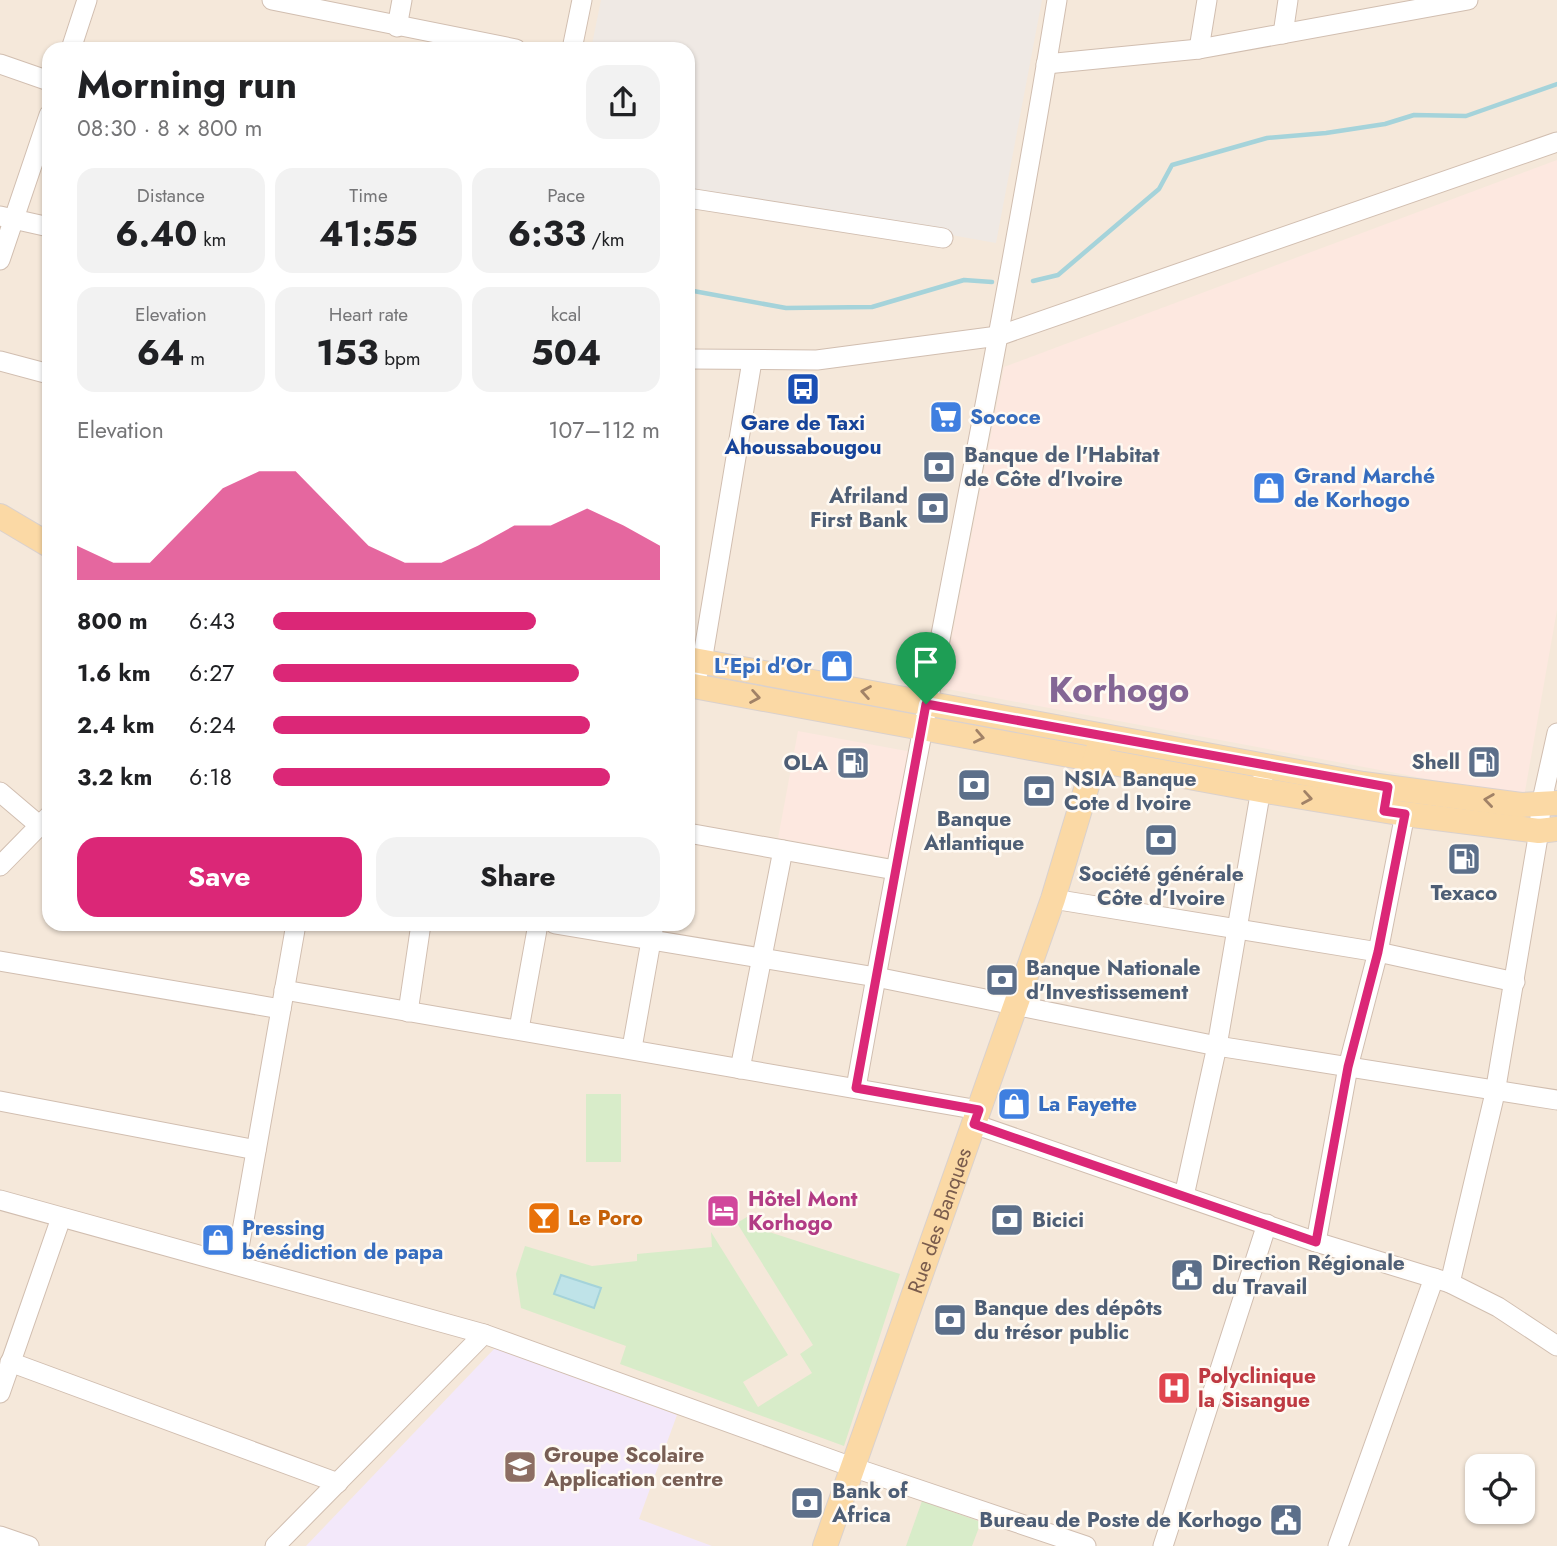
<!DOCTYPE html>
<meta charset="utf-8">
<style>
:root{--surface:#fff;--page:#f2f2f2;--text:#202124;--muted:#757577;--accent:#db2777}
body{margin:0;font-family:Jost,sans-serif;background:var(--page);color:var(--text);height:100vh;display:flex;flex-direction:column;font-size:26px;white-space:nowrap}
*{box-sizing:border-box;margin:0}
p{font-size:23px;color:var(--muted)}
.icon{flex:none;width:38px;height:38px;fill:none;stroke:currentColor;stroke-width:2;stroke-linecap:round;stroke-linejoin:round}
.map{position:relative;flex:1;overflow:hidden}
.sheet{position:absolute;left:42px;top:42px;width:653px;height:889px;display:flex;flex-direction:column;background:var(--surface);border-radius:21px;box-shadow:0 2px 5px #0004}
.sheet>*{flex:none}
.tools{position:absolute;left:1465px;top:1454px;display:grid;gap:14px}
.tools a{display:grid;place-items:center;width:70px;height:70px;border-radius:14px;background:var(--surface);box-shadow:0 2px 5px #0004;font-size:35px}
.pin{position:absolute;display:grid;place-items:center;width:60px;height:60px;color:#fff;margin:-72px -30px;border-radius:50% 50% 50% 0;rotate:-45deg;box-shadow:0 0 7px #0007}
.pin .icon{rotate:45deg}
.round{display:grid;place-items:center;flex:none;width:74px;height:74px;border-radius:21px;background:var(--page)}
.overview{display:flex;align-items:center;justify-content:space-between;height:119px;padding:0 35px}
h1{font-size:38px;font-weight:700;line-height:52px}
.stats{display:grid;grid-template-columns:repeat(3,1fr);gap:10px;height:119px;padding:7px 35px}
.stats div{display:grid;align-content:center;border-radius:18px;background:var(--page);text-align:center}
.stats b{font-size:35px;font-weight:700}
.stats small{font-size:19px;font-weight:400}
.stats p{font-size:19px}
.chart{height:196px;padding:14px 35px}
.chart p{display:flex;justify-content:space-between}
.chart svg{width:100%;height:126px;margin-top:7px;fill:var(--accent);opacity:.7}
.action{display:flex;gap:14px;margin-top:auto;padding:14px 35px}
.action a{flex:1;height:80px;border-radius:21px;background:var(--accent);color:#fff;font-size:28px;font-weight:700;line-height:80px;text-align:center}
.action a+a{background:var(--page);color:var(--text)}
ul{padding:0 35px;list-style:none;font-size:23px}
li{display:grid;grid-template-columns:112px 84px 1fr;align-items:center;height:52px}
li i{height:18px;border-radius:9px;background:var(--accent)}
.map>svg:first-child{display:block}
.residential{fill:#f5e8da;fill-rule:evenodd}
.commercial{fill:#fde8e0}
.industrial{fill:#efe9e4}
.education{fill:#f3e8fa}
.green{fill:#d8ecc9}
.water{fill:#bfe3e8;stroke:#a5d3da;stroke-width:2}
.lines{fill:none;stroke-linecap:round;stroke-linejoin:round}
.stream{stroke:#a5d3da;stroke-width:4.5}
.minor-casing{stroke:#d1beb0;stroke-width:21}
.major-casing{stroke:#dad1cd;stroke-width:26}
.minor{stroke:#fff;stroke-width:19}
.major{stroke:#fbd9a5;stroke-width:24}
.oneway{stroke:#a18267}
.route-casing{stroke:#fff;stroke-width:14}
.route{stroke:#db2777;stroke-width:9}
.labels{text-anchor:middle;stroke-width:5;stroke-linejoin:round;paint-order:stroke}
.shop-label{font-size:21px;font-weight:bold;fill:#366cbe;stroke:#fffaf3;text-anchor:start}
.transit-label{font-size:21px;font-weight:bold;fill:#164399;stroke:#fffaf3}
.service-label{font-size:21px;font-weight:bold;fill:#4e5e75;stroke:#fffaf3;text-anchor:start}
.hotel-label{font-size:21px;font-weight:bold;fill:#b23c85;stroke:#fffaf3;text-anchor:start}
.food-label{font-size:21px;font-weight:bold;fill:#c56008;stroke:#fffaf3;text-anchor:start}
.street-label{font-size:21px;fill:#7a5c4d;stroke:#fffaf3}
.health-label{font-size:21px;font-weight:bold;fill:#be3a42;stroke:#fffaf3;text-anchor:start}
.education-label{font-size:21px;font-weight:bold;fill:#785e54;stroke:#fffaf3;text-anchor:start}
.town-label{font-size:35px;font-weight:bold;fill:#846695;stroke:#fffaf3}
</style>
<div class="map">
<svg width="1557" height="1546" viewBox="0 0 1557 1546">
<rect width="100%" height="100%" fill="#fdf6ec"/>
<!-- residential -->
<path class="residential" d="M0 0H1557V1546H0ZM49 49H688V924H49ZM1477 1466H1522V1512H1477Z"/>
<!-- commercial -->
<g class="commercial">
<path d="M1557 160V610L1524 797 942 688 1004 367Z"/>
<path d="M798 731 912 752 892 858 778 838Z"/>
</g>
<!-- industrial -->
<path class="industrial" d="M601 0H1042L996 243 688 188V49H591Z"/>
<!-- education -->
<path class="education" d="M495 1348 677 1415 639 1519 712 1546H306Z"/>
<!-- green -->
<g class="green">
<rect x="586" y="1094" width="35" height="68"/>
<path d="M750 1215 757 1226 766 1231 900 1274 844 1446 620 1364 626 1346 521 1308 516 1274 525 1246 592 1266 637 1261V1254L712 1247 711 1232 788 1355 743 1382 758 1407 812 1373 800 1354 813 1345 737 1223Z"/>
<path d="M922 1501 981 1522 972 1546H906Z"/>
</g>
<!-- water -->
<path class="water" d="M561 1275 601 1288 594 1308 554 1294Z"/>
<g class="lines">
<!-- stream -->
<g class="stream">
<path d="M1033 281 1058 275 1159 189 1172 165 1267 138 1326 133 1385 124 1414 115 1466 116 1557 84"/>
<path d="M688 290 786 308 872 307 964 280 992 282"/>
<path d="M48 578 49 577"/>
</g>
<defs>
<g id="minor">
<path d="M272 0 516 49"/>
<path d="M397 27 402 0"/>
<path d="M1283 34 1288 0"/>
<path d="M71 49 87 0"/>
<path d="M572 49 582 0"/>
<path d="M1199 49 1207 0"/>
<path d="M0 64 49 81"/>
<path d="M1046 64 1199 49 1468 0"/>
<path d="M688 198 943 238"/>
<path d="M0 216 49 227"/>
<path d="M0 260 49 115"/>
<path d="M688 359 817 360 998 336 1557 142"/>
<path d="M0 361 49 374"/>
<path d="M697 675 702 662 752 361"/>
<path d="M0 792 40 826 49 828"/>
<path d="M688 833 895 870"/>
<path d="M0 866 49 816"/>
<path d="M1053 899 1378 952 1515 982"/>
<path d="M555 924 876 977 1217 1046 1557 1100"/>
<path d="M0 961 281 1009"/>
<path d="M284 990 979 1110"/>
<path d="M408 1012 421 924"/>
<path d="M519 1029 538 924"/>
<path d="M632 1048 654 924"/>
<path d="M740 1069 783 850"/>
<path d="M856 1088C920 725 998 364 1057 0"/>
<path d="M0 1101 256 1150"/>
<path d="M974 1124 1316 1242 1450 1283 1498 1307 1557 1346"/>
<path d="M1184 1196 1217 1046 1263 777"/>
<path d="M0 1200 484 1334 852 1467 1086 1546"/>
<path d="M1316 1242 1348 1067 1378 952 1405 814"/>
<path d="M236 1265 296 924"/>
<path d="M1450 1283 1495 1093 1539 831 1541 805 1557 733"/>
<path d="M10 1362 338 1483"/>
<path d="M0 1393 61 1218"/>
<path d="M0 1536 29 1546"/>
<path d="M275 1546 484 1334"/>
<path d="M1163 1546 1267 1224"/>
<path d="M1338 1546 1434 1278"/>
</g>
<g id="major">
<path d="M0 516 49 545"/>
<path d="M688 659 1363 784 1521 805 1557 803"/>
<path d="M688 685 1260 790 1405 814 1539 831 1557 829"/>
<path id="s1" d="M825 1546 1053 899 1099 746"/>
</g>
</defs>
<!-- minor casing -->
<use href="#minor" class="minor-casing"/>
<!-- major casing -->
<use href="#major" class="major-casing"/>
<!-- minor -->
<use href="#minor" class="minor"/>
<!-- major -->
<use href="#major" class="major"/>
</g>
<!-- one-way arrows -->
<defs><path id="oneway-chevron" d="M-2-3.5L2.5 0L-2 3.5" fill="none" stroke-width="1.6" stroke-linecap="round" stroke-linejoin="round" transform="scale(1.75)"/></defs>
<g class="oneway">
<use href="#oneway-chevron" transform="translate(866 692) rotate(-170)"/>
<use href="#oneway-chevron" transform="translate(755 697) rotate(10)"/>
<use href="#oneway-chevron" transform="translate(979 737) rotate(11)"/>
<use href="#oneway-chevron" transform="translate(1307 798) rotate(10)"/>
<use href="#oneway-chevron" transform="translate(1489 800) rotate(-172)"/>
</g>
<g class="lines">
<defs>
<path id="route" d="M926 704 1388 787 1384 811 1405 814 1378 952 1348 1067 1316 1242 974 1124 979 1110 856 1088Z"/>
</defs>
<!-- route casing -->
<use href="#route" class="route-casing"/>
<!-- route -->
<use href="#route" class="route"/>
</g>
<!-- icons -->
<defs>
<symbol id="bus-square" viewBox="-11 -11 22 22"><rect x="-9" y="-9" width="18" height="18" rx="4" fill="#1a4fb4" stroke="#fffaf3"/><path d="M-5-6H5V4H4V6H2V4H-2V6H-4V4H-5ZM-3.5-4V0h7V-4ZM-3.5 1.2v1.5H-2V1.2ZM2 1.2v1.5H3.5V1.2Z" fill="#fff"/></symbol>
<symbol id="supermarket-square" viewBox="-11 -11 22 22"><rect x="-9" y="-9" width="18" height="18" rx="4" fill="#3f7fe0" stroke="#fffaf3"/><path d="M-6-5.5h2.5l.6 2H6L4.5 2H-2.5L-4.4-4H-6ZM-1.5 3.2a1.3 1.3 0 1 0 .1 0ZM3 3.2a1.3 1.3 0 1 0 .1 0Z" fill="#fff"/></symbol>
<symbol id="bank-square" viewBox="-11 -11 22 22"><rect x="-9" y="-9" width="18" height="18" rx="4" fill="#5c6f8a" stroke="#fffaf3"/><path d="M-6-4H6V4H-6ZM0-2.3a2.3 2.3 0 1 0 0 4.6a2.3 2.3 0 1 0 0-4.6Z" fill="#fff"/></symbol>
<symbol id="shop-square" viewBox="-11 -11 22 22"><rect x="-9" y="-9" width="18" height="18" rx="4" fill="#3f7fe0" stroke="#fffaf3"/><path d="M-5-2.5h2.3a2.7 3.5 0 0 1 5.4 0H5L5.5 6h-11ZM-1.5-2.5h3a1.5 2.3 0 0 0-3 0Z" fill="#fff"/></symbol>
<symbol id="fuel-square" viewBox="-11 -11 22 22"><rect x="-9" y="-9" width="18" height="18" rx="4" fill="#5c6f8a" stroke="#fffaf3"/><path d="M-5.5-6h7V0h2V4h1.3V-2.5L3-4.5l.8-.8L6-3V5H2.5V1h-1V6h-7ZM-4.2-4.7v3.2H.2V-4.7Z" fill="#fff"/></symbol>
<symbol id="hotel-square" viewBox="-11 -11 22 22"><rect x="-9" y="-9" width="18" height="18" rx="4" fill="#d1479c" stroke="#fffaf3"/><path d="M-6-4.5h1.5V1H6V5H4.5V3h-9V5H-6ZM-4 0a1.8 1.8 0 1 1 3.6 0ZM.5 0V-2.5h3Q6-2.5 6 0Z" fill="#fff"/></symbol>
<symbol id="bar-square" viewBox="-11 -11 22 22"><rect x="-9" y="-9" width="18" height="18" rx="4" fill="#e8710a" stroke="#fffaf3"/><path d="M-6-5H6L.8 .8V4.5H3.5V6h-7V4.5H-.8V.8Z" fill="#fff"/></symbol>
<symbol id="civic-square" viewBox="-11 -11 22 22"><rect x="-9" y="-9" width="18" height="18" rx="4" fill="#5c6f8a" stroke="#fffaf3"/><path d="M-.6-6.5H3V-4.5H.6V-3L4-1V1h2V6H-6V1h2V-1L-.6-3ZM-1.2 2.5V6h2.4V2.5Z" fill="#fff"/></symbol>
<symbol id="hospital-square" viewBox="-11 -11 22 22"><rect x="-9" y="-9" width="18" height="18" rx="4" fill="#e0444e" stroke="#fffaf3"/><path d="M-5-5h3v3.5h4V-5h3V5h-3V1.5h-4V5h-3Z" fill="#fff"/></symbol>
<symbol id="school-square" viewBox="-11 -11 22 22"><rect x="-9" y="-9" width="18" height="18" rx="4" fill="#8d6e63" stroke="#fffaf3"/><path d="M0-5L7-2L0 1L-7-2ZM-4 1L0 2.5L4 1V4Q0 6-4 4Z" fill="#fff"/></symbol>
</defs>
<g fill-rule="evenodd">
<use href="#bus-square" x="784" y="370" width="38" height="38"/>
<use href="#supermarket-square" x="927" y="398" width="38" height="38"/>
<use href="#bank-square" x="920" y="448" width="38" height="38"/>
<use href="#shop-square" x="1250" y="469" width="38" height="38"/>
<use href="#bank-square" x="914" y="489" width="38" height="38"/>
<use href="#shop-square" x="818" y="647" width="38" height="38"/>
<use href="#fuel-square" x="1465" y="743" width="38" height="38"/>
<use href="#fuel-square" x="834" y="744" width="38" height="38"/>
<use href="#bank-square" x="955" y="766" width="38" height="38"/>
<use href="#bank-square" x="1020" y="772" width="38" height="38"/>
<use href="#bank-square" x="1142" y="821" width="38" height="38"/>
<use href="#fuel-square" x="1445" y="840" width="38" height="38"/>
<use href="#bank-square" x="983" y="961" width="38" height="38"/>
<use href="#shop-square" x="995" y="1085" width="38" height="38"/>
<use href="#hotel-square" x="704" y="1192" width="38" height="38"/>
<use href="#bar-square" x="525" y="1199" width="38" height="38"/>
<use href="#bank-square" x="988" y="1201" width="38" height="38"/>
<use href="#shop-square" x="199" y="1221" width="38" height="38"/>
<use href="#civic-square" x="1168" y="1256" width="38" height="38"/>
<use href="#bank-square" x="931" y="1301" width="38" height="38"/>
<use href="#hospital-square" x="1155" y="1369" width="38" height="38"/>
<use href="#school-square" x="501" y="1448" width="38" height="38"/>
<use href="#bank-square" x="788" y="1484" width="38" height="38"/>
<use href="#civic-square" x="1267" y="1501" width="38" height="38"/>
</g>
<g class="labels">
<!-- shop labels -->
<g class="shop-label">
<text x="970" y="424">Sococe</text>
<text x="1294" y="483">Grand Marché<tspan x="1294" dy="24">de Korhogo</tspan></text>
<text x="812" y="673" text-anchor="end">L'Epi d'Or</text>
<text x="1038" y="1111">La Fayette</text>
<text x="242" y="1235">Pressing<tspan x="242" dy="24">bénédiction de papa</tspan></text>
</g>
<!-- transit labels -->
<g class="transit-label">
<text x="803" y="430">Gare de Taxi<tspan x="803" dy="24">Ahoussabougou</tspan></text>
</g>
<!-- service labels -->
<g class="service-label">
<text x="964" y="462">Banque de l'Habitat<tspan x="964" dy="24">de Côte d'Ivoire</tspan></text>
<text x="908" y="503" text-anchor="end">Afriland<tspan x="908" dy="24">First Bank</tspan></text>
<text x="1460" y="769" text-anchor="end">Shell</text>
<text x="828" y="770" text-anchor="end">OLA</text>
<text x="1064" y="786">NSIA Banque<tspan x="1064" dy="24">Cote d Ivoire</tspan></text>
<text x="974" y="826" text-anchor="middle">Banque<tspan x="974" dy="24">Atlantique</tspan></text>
<text x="1161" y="881" text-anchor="middle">Société générale<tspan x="1161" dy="24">Côte d’Ivoire</tspan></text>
<text x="1464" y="900" text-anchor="middle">Texaco</text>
<text x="1026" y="975">Banque Nationale<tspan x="1026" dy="24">d'Investissement</tspan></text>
<text x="1032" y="1227">Bicici</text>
<text x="1212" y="1270">Direction Régionale<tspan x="1212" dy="24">du Travail</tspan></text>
<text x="974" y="1315">Banque des dépôts<tspan x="974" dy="24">du trésor public</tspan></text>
<text x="832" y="1498">Bank of<tspan x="832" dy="24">Africa</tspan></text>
<text x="1262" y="1527" text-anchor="end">Bureau de Poste de Korhogo</text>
</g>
<!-- hotel labels -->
<g class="hotel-label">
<text x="748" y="1206">Hôtel Mont<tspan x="748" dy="24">Korhogo</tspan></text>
</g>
<!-- food labels -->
<g class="food-label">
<text x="568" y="1225">Le Poro</text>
</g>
<!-- street labels -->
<g class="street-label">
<text dy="7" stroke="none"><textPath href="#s1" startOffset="345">Rue des Banques</textPath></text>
</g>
<!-- health labels -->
<g class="health-label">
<text x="1198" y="1383">Polyclinique<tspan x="1198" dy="24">la Sisangue</tspan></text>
</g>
<!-- education labels -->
<g class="education-label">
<text x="544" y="1462">Groupe Scolaire<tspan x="544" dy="24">Application centre</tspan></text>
</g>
<!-- town labels -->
<g class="town-label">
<text x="1119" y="702">Korhogo</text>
</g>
</g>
</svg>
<div class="tools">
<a><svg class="icon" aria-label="locate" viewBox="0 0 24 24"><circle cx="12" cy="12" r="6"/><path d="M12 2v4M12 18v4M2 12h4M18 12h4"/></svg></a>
</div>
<div class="pin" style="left:926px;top:704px;background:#1e9e55"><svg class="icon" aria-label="arrive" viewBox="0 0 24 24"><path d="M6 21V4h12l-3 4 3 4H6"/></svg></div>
<section class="sheet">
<div class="overview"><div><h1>Morning run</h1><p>08:30 · 8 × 800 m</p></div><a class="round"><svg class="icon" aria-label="share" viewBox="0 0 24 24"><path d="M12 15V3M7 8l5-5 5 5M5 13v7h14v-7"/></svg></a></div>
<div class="stats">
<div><p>Distance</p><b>6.40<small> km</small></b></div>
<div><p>Time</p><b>41:55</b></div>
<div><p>Pace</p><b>6:33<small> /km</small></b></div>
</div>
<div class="stats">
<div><p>Elevation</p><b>64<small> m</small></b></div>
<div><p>Heart rate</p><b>153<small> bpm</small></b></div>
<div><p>kcal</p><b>504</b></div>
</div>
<div class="chart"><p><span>Elevation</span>107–112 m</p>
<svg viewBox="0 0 160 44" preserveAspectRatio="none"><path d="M0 44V32L10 38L20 38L30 25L40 12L50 6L60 6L70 19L80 32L90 38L100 38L110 32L120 25L130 25L140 19L150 25L160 32V44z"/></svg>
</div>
<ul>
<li><b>800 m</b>6:43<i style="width:68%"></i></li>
<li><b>1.6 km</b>6:27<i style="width:79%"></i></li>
<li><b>2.4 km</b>6:24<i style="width:82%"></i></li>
<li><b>3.2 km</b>6:18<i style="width:87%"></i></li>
</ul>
<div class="action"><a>Save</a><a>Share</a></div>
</section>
</div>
